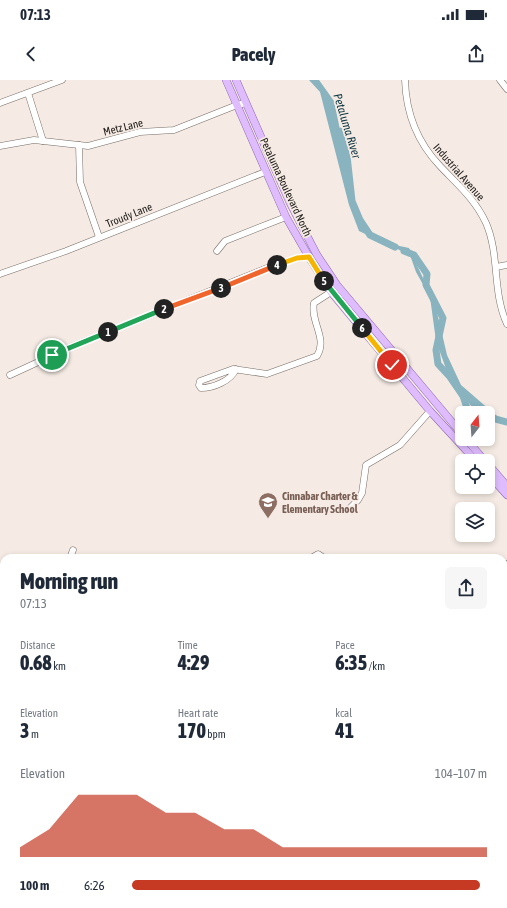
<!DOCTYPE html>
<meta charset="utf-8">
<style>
:root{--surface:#fff;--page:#f6f6f7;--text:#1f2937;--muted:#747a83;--accent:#c63a24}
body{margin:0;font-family:"Asap Condensed",sans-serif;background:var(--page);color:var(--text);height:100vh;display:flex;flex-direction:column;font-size:15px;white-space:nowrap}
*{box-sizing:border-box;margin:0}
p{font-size:13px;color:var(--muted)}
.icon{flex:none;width:22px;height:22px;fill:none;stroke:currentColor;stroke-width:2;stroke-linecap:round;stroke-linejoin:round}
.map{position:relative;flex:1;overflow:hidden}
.side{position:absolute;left:0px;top:474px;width:507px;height:354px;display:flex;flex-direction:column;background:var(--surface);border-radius:12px 12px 0 0;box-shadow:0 2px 6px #0003}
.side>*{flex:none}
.needle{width:26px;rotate:17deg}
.buttons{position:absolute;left:455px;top:326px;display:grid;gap:8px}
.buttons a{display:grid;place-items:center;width:40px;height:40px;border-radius:6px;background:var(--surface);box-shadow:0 2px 6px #0003;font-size:20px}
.pin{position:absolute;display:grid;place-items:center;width:34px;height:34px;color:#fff;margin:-17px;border:2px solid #fff;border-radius:50%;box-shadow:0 1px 4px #0007}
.km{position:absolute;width:20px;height:20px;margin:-10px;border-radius:50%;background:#222;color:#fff;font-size:11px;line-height:20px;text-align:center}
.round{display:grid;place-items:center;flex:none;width:42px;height:42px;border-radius:6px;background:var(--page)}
.overview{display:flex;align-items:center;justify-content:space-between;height:68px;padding:0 20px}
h1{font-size:22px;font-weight:800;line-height:30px}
.figures{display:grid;grid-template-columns:repeat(3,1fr);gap:6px;height:68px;padding:4px 20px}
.figures div{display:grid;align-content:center}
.figures b{font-size:20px;font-weight:800}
.figures small{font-size:11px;font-weight:400}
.figures p{font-size:11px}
.chart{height:112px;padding:8px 20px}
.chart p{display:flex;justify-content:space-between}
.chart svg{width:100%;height:72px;margin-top:4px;fill:var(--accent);opacity:.7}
ul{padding:0 20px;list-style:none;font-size:13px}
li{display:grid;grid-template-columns:64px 48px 1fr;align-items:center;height:30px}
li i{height:10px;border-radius:5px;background:var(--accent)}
.status{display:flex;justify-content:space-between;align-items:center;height:28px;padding:0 20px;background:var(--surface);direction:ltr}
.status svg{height:11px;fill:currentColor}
header{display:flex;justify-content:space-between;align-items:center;height:52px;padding:0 20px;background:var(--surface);font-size:18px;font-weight:800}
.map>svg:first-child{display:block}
.water{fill:#88b3bf}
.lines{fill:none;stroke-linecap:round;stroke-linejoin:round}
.river{stroke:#88b3bf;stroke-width:7}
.minor-casing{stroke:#756c66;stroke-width:7}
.major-casing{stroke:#8d66ac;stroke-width:8}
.minor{stroke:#fff;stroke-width:6}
.major{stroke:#dfbcfe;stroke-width:7}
.split-1-casing{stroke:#fff;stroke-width:8}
.split-2-casing{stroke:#fff;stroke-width:8}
.split-3-casing{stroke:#fff;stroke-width:8}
.split-4-casing{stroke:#fff;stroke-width:8}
.split-5-casing{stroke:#fff;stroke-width:8}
.split-6-casing{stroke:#fff;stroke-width:8}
.split-7-casing{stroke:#fff;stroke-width:8}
.split-1{stroke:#22a559;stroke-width:5}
.split-2{stroke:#22a559;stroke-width:5}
.split-3{stroke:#f0652b;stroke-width:5}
.split-4{stroke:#f0652b;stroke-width:5}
.split-5{stroke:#f5b400;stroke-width:5}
.split-6{stroke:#22a559;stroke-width:5}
.split-7{stroke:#f5b400;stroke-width:5}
.labels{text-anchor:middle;stroke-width:3.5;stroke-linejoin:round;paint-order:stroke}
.street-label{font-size:11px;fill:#1d1a17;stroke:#f5ebe4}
.education-label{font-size:11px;font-weight:bold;fill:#785e54;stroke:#f5ebe4;text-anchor:start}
.water-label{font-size:12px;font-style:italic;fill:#0e3741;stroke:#f5ebe4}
</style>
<div class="status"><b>07:13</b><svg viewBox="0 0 49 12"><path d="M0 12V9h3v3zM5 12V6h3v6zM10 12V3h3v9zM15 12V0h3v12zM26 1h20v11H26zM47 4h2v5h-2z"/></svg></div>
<header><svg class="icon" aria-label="back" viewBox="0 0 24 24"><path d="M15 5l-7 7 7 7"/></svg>Pacely<svg class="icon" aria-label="share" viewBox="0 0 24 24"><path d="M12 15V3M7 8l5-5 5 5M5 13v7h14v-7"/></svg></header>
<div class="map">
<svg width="507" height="828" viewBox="0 0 507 828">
<rect width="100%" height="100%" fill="#f5ebe4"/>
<!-- water -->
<path class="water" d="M309 0H319L334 21 352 107 354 130 363 149 395 165 409 168 423 198 432 211 447 275 461 305 498 337 507 341V345L488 335V333H484L472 327 449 297 436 261 430 217 416 192 410 175 359 151 349 125 320 12Z"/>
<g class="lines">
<!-- river -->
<g class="river">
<path d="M340 51 347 76 352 121 360 140 370 155 395 167"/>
<path d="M404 171 414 175 427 194 426 205 443 238 436 270 438 284 450 297 463 316 467 328 475 333"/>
<path d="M488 337 507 342"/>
</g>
<defs>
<g id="minor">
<path d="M405 0C406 33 417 62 440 86 457 104 475 119 486 143 500 175 492 212 507 244"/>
<path d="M500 0 507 9"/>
<path d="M28 13 43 61"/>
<path d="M0 23 62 0"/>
<path d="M79 65 80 102 99 157"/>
<path d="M0 66 34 60 88 66 140 52 174 50 237 25 246 23"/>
<path d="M217 171 225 161 286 137"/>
<path d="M496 187 507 185"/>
<path d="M0 194 66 171 265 92"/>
<path d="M236 289C231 301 213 308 201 308L199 305 200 301 233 289 267 294 317 276C328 258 310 242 314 223L331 212"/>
<path d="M10 295 73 266 267 188 297 178 309 177"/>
<path d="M349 429 358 420 362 413 366 385 400 365 430 331"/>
<path d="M70 478 73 470"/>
<path d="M311 478 318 474 324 478"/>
<path d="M503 486 507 484"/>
<path d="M0 562 4 564"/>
<path d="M185 824 197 828"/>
<path d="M468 824 473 828"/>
<path d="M45 828 46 824"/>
<path d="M255 828 256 824"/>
</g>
<g id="major">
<path d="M226 0 286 137 309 177 331 212 430 331 476 381"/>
<path d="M236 0 290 123 317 175 337 205 462 354"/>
<path d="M466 359 485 381"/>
<path d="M488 384 507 406"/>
<path d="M488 394 507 415"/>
</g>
</defs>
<!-- minor casing -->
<use href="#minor" class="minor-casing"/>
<!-- major casing -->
<use href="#major" class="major-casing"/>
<!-- minor -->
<use href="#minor" class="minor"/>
<!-- major -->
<use href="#major" class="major"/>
</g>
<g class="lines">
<defs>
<path id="split-1" d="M52 275 108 252"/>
<path id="split-2" d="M108 252 164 229"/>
<path id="split-3" d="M164 229 221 208"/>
<path id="split-4" d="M221 208 277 185"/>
<path id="split-5" d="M277 185 297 178 309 177 324 201"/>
<path id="split-6" d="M324 201 362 248"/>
<path id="split-7" d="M362 248 392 285"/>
</defs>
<!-- split-1 casing -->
<use href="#split-1" class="split-1-casing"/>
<!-- split-2 casing -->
<use href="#split-2" class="split-2-casing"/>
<!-- split-3 casing -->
<use href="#split-3" class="split-3-casing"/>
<!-- split-4 casing -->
<use href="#split-4" class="split-4-casing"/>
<!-- split-5 casing -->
<use href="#split-5" class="split-5-casing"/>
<!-- split-6 casing -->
<use href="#split-6" class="split-6-casing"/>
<!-- split-7 casing -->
<use href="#split-7" class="split-7-casing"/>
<!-- split-1 -->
<use href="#split-1" class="split-1"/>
<!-- split-2 -->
<use href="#split-2" class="split-2"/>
<!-- split-3 -->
<use href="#split-3" class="split-3"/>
<!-- split-4 -->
<use href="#split-4" class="split-4"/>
<!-- split-5 -->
<use href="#split-5" class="split-5"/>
<!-- split-6 -->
<use href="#split-6" class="split-6"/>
<!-- split-7 -->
<use href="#split-7" class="split-7"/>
</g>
<!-- icons -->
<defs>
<symbol id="school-pin" viewBox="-11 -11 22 30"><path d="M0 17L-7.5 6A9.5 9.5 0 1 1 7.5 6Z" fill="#8d6e63" stroke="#f5ebe4"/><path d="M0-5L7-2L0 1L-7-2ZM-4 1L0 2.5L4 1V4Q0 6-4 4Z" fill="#fff"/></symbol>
</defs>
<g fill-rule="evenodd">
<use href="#school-pin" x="257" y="411" width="22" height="30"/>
</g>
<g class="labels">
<!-- street labels -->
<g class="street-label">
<text transform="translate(123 47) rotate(-14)" y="4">Metz Lane</text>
<text transform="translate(459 92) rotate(49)" y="4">Industrial Avenue</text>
<text transform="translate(286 107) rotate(65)" y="4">Petaluma Boulevard North</text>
<text transform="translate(129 135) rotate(-22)" y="4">Troudy Lane</text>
</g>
<!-- education labels -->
<g class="education-label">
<text x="282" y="420">Cinnabar Charter &amp;<tspan x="282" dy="13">Elementary School</tspan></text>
</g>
<!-- water labels -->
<g class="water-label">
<text transform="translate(347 46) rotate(73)" y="4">Petaluma River</text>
</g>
</g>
</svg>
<div class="buttons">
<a><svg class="needle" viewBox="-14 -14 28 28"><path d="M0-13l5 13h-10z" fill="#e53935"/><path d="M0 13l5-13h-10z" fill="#747a83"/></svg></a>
<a><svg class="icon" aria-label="locate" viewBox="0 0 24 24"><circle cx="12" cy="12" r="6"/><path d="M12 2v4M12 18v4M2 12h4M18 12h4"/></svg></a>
<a><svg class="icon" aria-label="layers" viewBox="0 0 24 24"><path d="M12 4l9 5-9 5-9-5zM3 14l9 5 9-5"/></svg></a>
</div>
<div class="pin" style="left:52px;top:275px;background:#1e9e55"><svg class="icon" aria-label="arrive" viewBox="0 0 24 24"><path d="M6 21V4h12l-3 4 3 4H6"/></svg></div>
<div class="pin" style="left:392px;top:285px;background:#d93025"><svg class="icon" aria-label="check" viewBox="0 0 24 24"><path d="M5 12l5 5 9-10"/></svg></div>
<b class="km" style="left:108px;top:252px">1</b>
<b class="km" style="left:164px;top:229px">2</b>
<b class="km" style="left:221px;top:208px">3</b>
<b class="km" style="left:277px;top:185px">4</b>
<b class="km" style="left:324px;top:201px">5</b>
<b class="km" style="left:362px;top:248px">6</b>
<section class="side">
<div class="overview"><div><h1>Morning run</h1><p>07:13</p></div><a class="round"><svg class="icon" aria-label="share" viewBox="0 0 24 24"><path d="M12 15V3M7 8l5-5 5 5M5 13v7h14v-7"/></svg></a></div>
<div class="figures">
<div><p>Distance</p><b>0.68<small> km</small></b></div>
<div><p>Time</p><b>4:29</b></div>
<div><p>Pace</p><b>6:35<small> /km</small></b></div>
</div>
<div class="figures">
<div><p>Elevation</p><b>3<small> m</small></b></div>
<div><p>Heart rate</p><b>170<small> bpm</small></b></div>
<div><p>kcal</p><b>41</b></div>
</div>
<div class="chart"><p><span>Elevation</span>104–107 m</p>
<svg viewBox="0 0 160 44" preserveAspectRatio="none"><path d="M0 44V38L10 27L20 6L30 6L40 6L50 17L60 17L70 27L80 27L90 38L100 38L110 38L120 38L130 38L140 38L150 38L160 38V44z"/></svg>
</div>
<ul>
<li><b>100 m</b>6:26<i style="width:98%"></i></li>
</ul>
</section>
</div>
